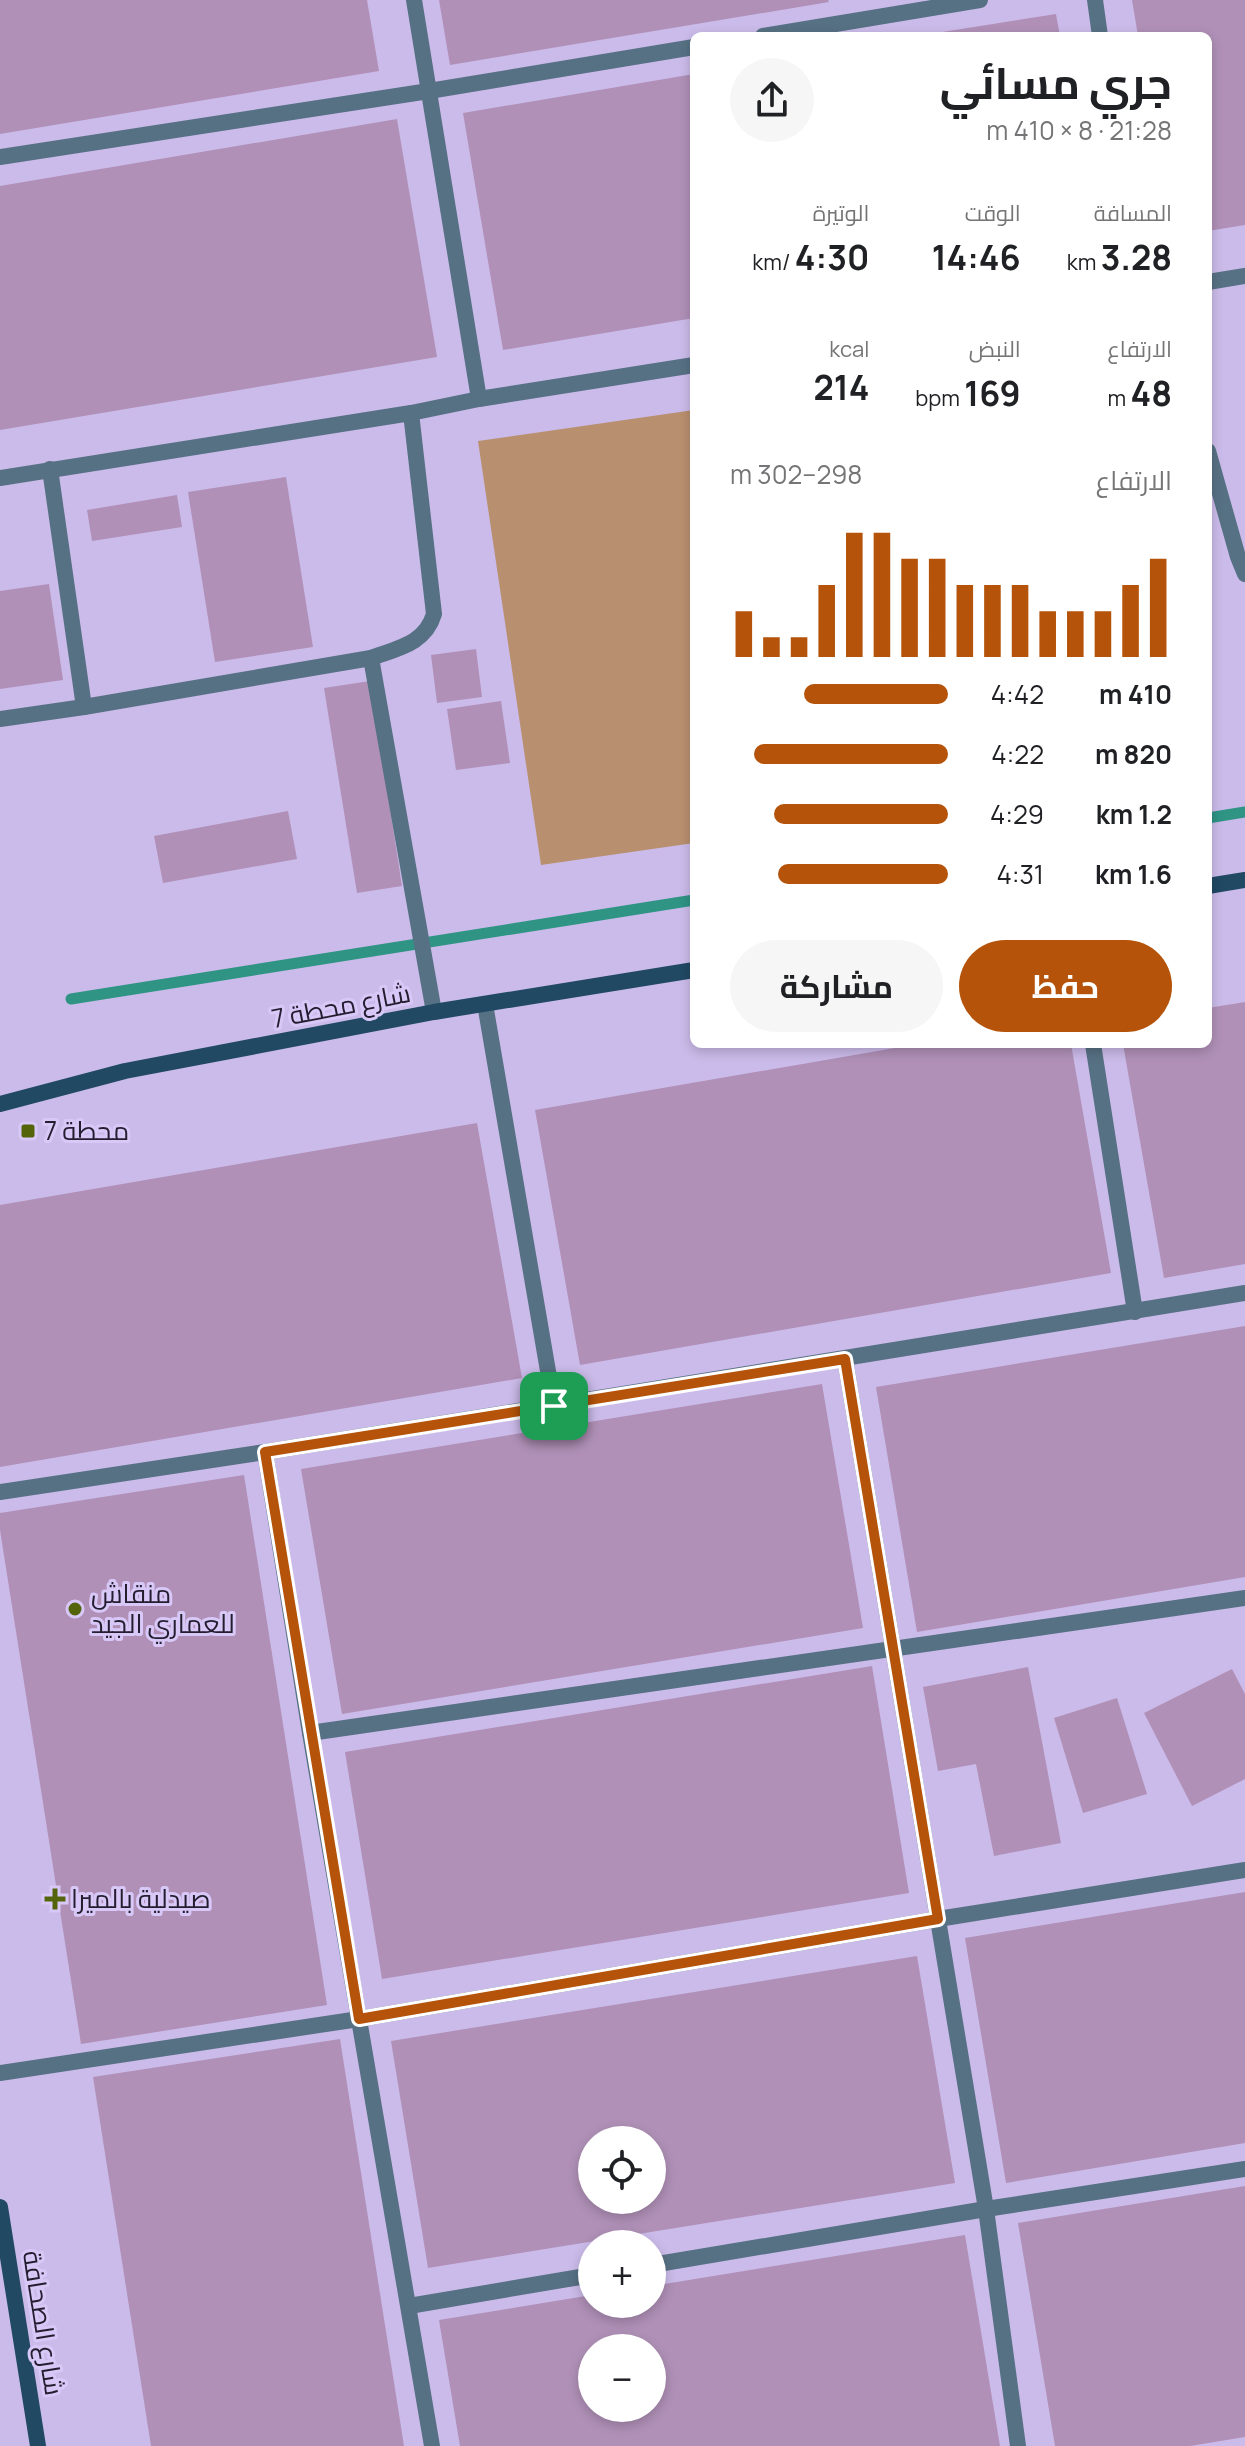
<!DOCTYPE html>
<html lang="ar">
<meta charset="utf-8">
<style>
:root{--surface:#fff;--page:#f6f6f6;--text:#202124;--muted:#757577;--accent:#b45309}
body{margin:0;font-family:Manrope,Cairo,sans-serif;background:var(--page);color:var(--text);direction:rtl;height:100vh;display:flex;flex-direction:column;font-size:30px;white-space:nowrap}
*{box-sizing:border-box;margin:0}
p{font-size:26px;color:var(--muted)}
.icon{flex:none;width:44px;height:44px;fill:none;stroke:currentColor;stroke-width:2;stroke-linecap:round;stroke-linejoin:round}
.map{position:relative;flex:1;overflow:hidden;direction:ltr}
.drawer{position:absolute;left:690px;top:32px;width:522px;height:1016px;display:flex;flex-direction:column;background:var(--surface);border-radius:12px;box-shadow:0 4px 12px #0003;direction:rtl}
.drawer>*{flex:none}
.tools{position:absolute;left:578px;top:2126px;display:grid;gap:16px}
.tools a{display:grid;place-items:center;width:88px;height:88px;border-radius:50%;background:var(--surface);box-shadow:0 4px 12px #0003;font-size:40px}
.pin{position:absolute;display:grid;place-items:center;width:68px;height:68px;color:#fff;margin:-34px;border-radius:16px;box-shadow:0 4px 12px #0006}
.round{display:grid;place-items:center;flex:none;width:84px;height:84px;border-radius:42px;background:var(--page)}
.headline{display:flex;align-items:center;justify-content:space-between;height:136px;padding:0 40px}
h1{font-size:44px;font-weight:700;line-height:60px}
.figures{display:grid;grid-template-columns:repeat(3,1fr);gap:12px;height:136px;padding:8px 40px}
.figures div{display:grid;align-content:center}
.figures b{font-size:34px;font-weight:700}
.figures small{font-size:22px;font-weight:400}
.figures p{font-size:22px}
.chart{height:224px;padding:16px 40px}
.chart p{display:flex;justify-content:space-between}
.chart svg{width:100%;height:144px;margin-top:8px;stroke:var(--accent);stroke-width:6}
.button{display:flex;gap:16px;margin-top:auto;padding:16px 40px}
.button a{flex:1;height:92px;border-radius:48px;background:var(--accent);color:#fff;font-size:32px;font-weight:700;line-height:92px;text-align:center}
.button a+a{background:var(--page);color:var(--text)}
ul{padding:0 40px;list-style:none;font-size:26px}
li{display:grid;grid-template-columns:128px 96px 1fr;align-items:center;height:60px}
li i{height:20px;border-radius:10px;background:var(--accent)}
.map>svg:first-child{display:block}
.green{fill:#b9906f}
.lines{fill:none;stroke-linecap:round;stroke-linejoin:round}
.stream{stroke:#2f9484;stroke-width:11}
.building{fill:#b090b7;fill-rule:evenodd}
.street{stroke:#577184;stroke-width:16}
.secondary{stroke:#214964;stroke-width:16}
.route-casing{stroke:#fff;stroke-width:16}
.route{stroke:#b45309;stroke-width:10}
.poi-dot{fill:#54640b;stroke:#d8c8f7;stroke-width:3}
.labels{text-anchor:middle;stroke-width:6;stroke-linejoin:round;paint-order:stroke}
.street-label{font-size:26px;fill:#231d2f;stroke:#d8c8f7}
.poi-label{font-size:26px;fill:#231d2f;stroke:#d8c8f7;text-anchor:start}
</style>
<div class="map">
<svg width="1245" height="2446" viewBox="0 0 1245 2446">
<rect width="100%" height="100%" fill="#cbbbea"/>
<!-- green -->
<path class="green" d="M694 410V843L541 865 478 441Z"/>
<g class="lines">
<!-- stream -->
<g class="stream">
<path d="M1208 818 1245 812"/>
<path d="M71 999 694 900"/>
</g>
</g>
<!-- building -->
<g class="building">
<path d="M0 0H367L379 71 0 134Z"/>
<path d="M439 0H828L829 2 450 65Z"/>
<path d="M1132 0H1245V225L1208 231V36H1138Z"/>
<path d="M1056 14 1060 36H930V34Z"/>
<path d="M694 74V318L503 350 463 113Z"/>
<path d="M397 119 437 357 0 430V186Z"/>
<path d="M286 477 313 647 215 662 188 492Z"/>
<path d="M177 495 182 527 92 541 87 510Z"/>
<path d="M49 584 63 680 0 689V591Z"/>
<path d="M476 649 482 697 437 703 431 655Z"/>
<path d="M370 681 402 886 357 893 324 688Z"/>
<path d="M501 701 510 763 456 770 447 709Z"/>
<path d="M288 811 297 859 163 883 154 836Z"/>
<path d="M1245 1002V1264L1164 1278 1123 1044H1208V1008Z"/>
<path d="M918 1044H1071L1111 1273 580 1365 535 1110Z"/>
<path d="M477 1123 522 1378 0 1467V1205Z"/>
<path d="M1245 1326V1577L917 1632 876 1387Z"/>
<path d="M822 1384 863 1628 342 1714 301 1469Z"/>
<path d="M244 1475 327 2005 81 2044 0 1530V1513Z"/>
<path d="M872 1666 909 1893 382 1979 345 1752Z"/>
<path d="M1028 1667 1061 1843 994 1856 976 1764 938 1771 923 1687Z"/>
<path d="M1232 1669 1245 1694V1779L1192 1806 1144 1713Z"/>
<path d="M1117 1698 1147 1794 1083 1813 1054 1718Z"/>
<path d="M1245 1892V2143L1006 2183 965 1938Z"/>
<path d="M917 1956 955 2183 428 2268 391 2041ZM592 2140H652V2200H592Z"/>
<path d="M340 2039 404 2446H151L93 2077Z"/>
<path d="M1245 2186V2437L1190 2446H1055L1018 2223Z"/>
<path d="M965 2235 1000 2446H460L439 2320 592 2295V2304H652V2286ZM592 2348H652V2408H592Z"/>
</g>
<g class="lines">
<!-- street -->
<g class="street">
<path d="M414 0 479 399"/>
<path d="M1095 0 1100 36"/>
<path d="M763 36 980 0"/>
<path d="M0 157 429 91 694 47"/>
<path d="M1208 282 1245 276"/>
<path d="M411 413 434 614C425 644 398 648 371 658L434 1012"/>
<path d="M1208 451 1238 557 1245 574"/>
<path d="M50 469 84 707"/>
<path d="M0 478 411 413 479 399 694 365"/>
<path d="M0 719 84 707 371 658"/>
<path d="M485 1004 554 1406"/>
<path d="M1093 1044 1135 1312"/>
<path d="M845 1359 986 2209 1018 2446"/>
<path d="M265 1452 310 1733 432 2446"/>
<path d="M0 1492 265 1452 1245 1293"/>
<path d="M310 1733 1245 1598"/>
<path d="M0 2073 359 2019 938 1919 1245 1870"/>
<path d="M652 2265 986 2209 1245 2169"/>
<path d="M409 2306 592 2275"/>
</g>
<!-- secondary -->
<g class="secondary">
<path d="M1208 886 1245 880"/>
<path d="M0 1104 125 1071 434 1012 694 970"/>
<path d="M0 2207 38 2446"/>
</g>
</g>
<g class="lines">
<defs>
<path id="route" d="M845 1359 938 1919 359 2019 265 1452Z"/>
</defs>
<!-- route casing -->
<use href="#route" class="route-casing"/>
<!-- route -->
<use href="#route" class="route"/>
</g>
<!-- markers -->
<g class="poi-dot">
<rect x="20" y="1123" width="16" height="16" rx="4"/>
<circle cx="75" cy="1609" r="8"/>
<path d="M51 1887h8v8h8v8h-8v8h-8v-8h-8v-8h8z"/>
</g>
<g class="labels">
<!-- street labels -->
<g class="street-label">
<text transform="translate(341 1006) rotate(-11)" y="9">شارع محطة 7</text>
<text transform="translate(43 2323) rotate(81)" y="9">شارع الصحافة</text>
</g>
<!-- poi labels -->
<g class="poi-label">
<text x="44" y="1140">محطة 7</text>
<text x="91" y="1603">منقاش<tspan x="91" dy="30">للعماري الجيد</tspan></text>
<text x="71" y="1908">صيدلية بالميرا</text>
</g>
</g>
</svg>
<div class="tools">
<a><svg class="icon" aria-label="locate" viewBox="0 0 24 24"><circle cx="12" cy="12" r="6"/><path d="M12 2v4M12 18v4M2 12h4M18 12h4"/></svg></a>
<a>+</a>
<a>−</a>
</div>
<div class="pin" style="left:554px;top:1406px;background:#1e9e55"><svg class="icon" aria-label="arrive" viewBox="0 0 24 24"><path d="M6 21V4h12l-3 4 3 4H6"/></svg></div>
<section class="drawer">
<div class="headline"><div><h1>جري مسائي</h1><p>21:28 · 8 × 410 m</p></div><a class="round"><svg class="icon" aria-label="share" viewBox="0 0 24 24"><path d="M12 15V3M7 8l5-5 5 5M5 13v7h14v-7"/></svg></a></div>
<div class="figures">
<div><p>المسافة</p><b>3.28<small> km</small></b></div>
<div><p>الوقت</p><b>14:46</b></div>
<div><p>الوتيرة</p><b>4:30<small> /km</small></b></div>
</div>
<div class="figures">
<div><p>الارتفاع</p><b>48<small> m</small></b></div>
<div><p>النبض</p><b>169<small> bpm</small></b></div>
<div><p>kcal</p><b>214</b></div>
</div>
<div class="chart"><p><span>الارتفاع</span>298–302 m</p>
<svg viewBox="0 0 160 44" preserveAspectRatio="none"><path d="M5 44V30M15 44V38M25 44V38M35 44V22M45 44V6M55 44V6M65 44V14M75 44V14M85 44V22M95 44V22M105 44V22M115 44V30M125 44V30M135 44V30M145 44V22M155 44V14"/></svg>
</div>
<ul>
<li><b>410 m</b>4:42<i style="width:66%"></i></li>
<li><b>820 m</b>4:22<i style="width:89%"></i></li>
<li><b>1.2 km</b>4:29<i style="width:80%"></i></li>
<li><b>1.6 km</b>4:31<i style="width:78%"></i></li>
</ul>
<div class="button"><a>حفظ</a><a>مشاركة</a></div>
</section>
</div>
